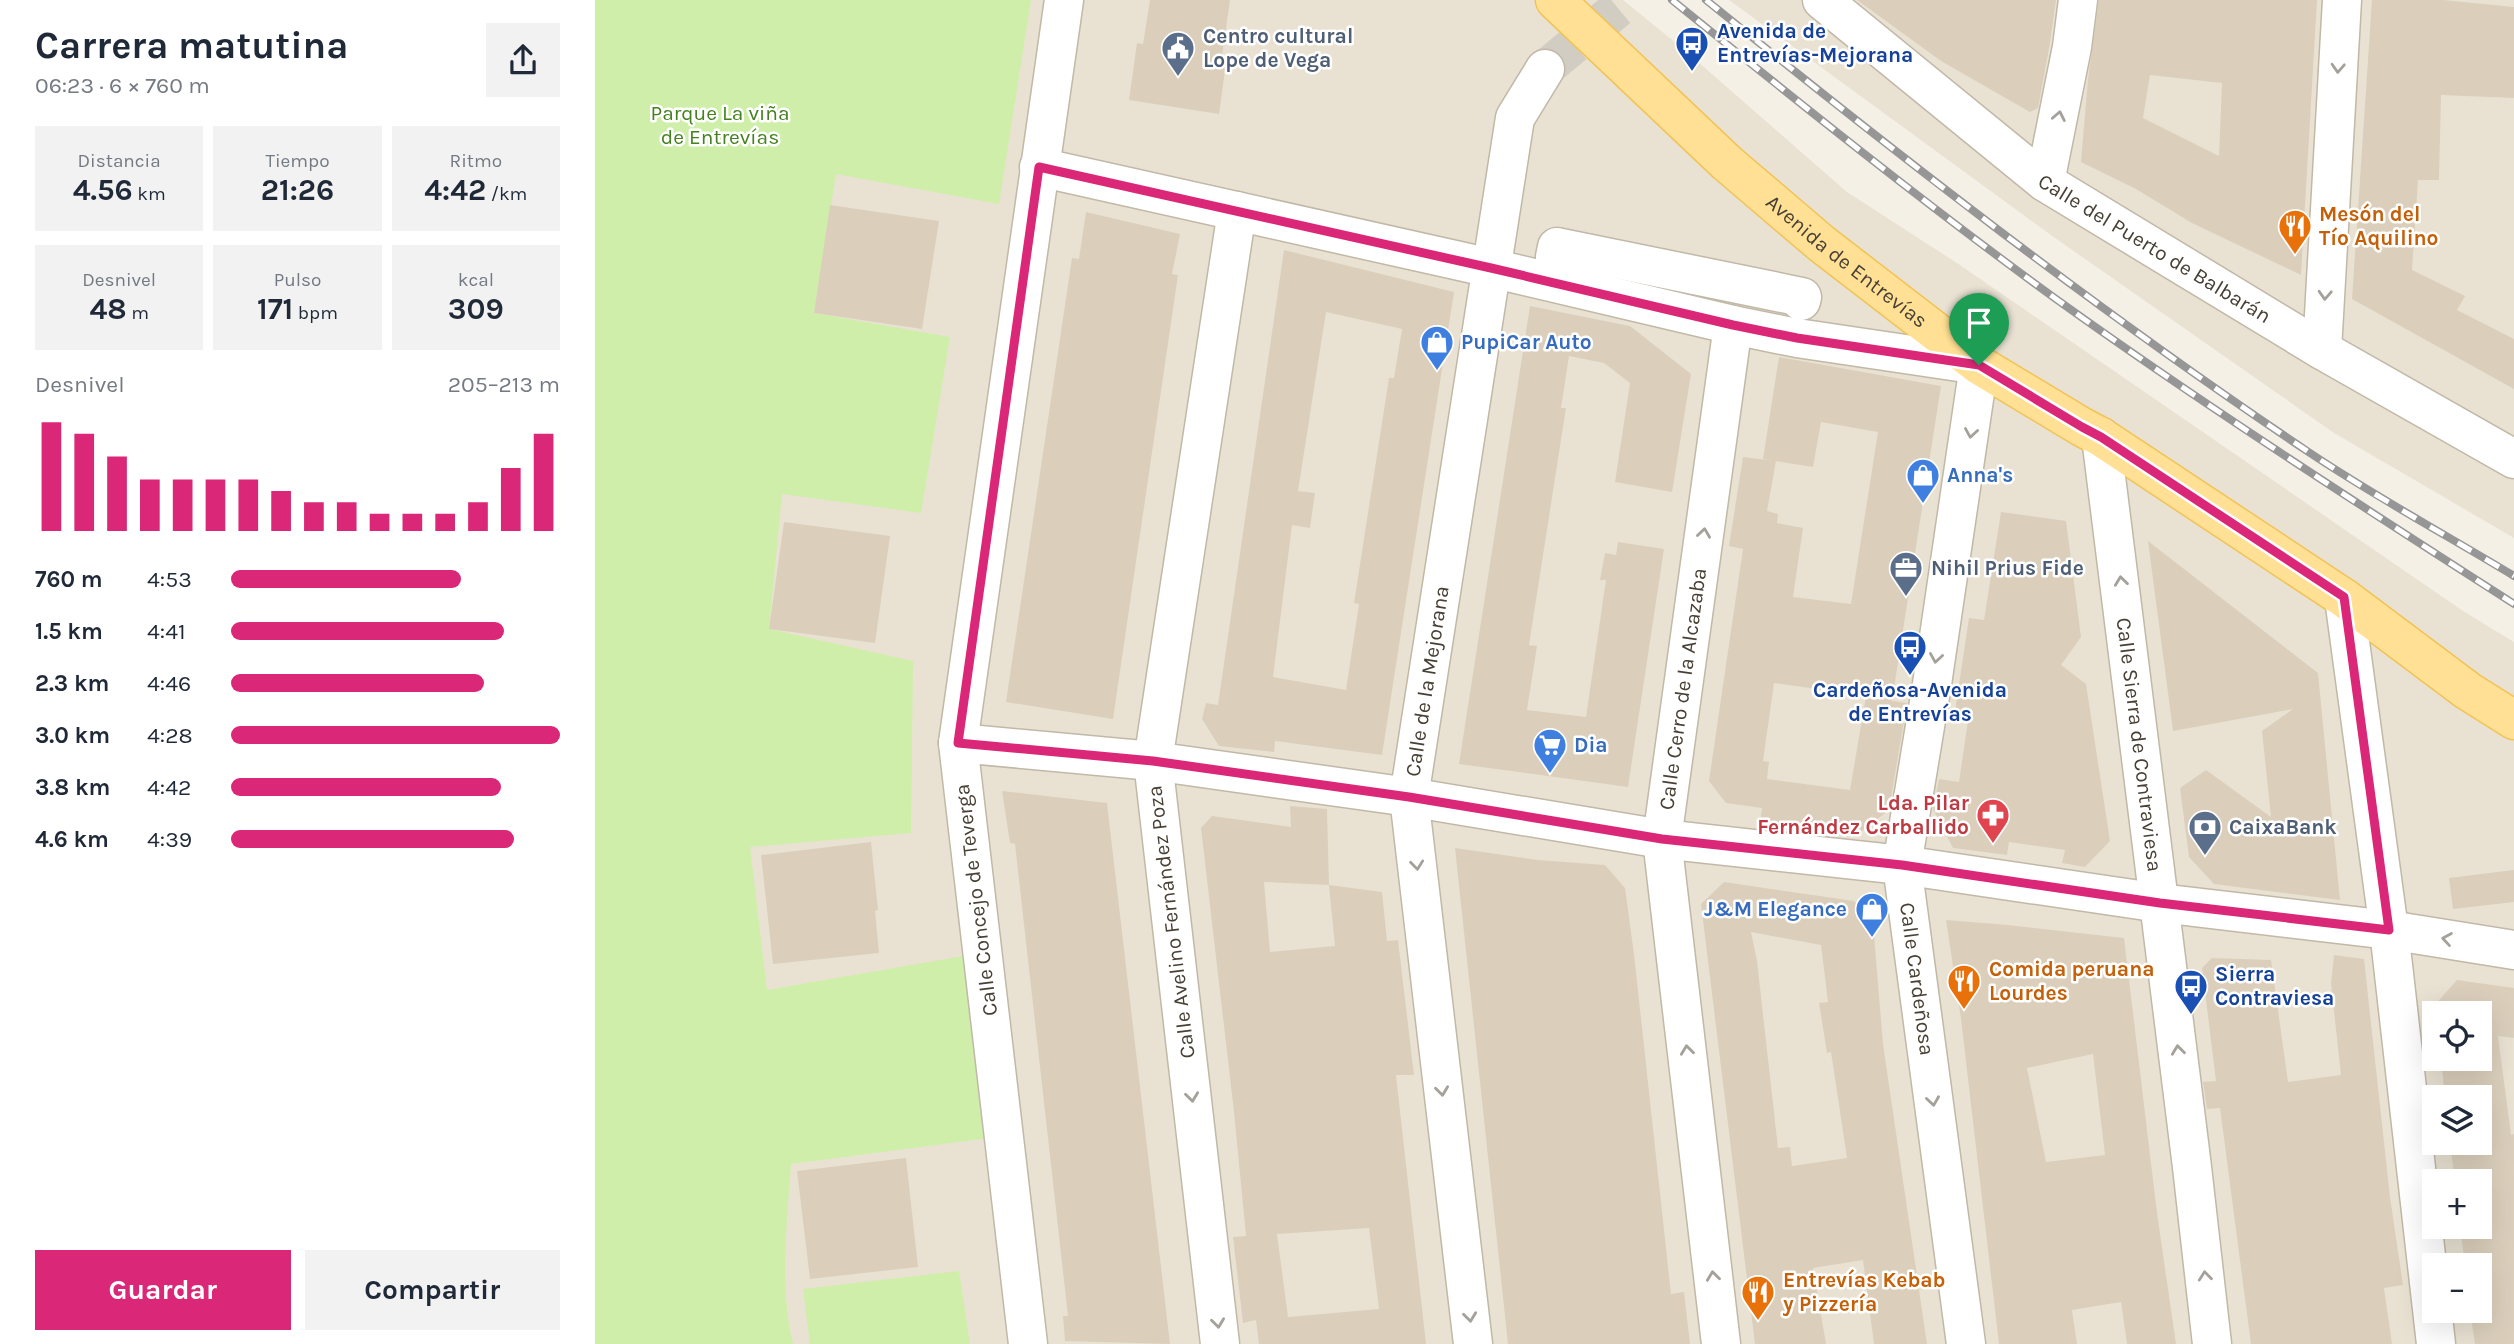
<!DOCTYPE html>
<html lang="es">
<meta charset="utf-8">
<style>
:root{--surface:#fff;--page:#f2f2f3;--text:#1f2937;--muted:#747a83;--accent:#db2777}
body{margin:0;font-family:Karla,sans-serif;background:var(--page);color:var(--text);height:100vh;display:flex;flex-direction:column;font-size:26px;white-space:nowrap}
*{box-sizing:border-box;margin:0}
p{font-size:23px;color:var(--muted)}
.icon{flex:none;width:38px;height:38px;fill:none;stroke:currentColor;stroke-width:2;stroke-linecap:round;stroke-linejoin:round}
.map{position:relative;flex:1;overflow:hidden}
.panel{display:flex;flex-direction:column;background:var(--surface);width:595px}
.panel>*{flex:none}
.controls{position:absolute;left:1827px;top:1001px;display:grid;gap:14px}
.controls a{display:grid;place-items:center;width:70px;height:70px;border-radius:0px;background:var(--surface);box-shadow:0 7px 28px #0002;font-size:35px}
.pin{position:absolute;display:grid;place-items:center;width:60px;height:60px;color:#fff;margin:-72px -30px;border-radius:50% 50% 50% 0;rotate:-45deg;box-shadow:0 0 7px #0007}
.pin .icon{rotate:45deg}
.round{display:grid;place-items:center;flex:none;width:74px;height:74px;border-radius:0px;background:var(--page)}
.overview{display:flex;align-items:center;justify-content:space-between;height:119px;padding:0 35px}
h1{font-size:38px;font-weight:700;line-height:52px}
.metrics{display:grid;grid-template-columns:repeat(3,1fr);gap:10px;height:119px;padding:7px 35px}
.metrics div{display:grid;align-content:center;border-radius:0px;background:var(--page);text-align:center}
.metrics b{font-size:30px;font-weight:700}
.metrics small{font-size:19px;font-weight:400}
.metrics p{font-size:19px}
.chart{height:196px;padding:14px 35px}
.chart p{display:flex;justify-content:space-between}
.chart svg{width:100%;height:126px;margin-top:7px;stroke:var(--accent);stroke-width:6}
.button{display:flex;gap:14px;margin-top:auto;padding:14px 35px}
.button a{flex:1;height:80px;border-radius:0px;background:var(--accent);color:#fff;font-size:28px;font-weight:700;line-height:80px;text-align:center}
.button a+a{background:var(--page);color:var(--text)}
ul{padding:0 35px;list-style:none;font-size:23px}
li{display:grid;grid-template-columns:112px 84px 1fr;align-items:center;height:52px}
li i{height:18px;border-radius:9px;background:var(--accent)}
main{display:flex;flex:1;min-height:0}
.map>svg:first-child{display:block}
.residential{fill:#e9e2d3;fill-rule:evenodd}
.green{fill:#cfeea9}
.building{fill:#dbcfbc;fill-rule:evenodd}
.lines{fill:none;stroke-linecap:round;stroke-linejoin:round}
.minor-tunnel{stroke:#d2cdc2;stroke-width:38;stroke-dasharray:38 19;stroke-linecap:butt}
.minor-casing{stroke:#c1b8a7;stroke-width:41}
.major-casing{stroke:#f1c357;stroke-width:41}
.minor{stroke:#fff;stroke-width:38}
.major{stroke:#ffe094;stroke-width:38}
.rail-casing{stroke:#969696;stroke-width:8}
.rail{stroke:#fff;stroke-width:5;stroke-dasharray:16;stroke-linecap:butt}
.oneway{stroke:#a4a09a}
.route-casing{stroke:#fff;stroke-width:14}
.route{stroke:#db2777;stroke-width:9}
.labels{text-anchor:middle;stroke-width:5;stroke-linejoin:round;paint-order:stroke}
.transit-label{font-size:21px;font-weight:bold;fill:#164399;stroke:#fff;text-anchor:start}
.service-label{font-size:21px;font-weight:bold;fill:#4e5e75;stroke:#fff;text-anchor:start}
.park-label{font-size:21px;fill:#458120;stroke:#fff}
.food-label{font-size:21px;font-weight:bold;fill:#c56008;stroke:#fff;text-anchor:start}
.street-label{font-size:21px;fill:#484034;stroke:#fff}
.shop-label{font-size:21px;font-weight:bold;fill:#366cbe;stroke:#fff;text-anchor:start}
.health-label{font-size:21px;font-weight:bold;fill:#be3a42;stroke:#fff;text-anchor:end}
</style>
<main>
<section class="panel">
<div class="overview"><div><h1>Carrera matutina</h1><p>06:23 · 6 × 760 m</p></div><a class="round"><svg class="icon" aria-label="share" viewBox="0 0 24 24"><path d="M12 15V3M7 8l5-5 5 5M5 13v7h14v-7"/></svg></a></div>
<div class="metrics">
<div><p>Distancia</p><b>4.56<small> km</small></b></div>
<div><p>Tiempo</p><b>21:26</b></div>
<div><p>Ritmo</p><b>4:42<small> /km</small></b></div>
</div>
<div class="metrics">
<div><p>Desnivel</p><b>48<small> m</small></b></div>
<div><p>Pulso</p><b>171<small> bpm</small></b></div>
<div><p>kcal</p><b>309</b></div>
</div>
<div class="chart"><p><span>Desnivel</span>205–213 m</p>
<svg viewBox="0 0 160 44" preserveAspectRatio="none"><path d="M5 44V6M15 44V10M25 44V18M35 44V26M45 44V26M55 44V26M65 44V26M75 44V30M85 44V34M95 44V34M105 44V38M115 44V38M125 44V38M135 44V34M145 44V22M155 44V10"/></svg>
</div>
<ul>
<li><b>760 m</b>4:53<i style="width:70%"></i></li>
<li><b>1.5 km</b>4:41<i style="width:83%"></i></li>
<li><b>2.3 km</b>4:46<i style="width:77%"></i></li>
<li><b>3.0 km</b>4:28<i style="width:100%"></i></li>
<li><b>3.8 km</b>4:42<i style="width:82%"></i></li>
<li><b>4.6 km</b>4:39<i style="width:86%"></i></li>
</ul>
<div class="button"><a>Guardar</a><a>Compartir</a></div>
</section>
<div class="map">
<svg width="1919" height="1344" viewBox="0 0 1919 1344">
<rect width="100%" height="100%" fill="#f5f0e5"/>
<!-- residential -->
<g class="residential">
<path d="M0 0H1028L1086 47 1252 192 1365 265 1868 611 1919 642V1344H0ZM1839 1013H1885V1059H1839ZM1839 1097H1885V1143H1839ZM1839 1181H1885V1227H1839ZM1839 1265H1885V1311H1839Z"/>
<path d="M1134 0H1919V538L1739 433 1460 238Z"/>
</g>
<!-- green -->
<g class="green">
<path d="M0 0H436L404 204 241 174 219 313 355 337 326 513 187 494 174 629 318 661 316 833 155 847 172 990 386 953 402 1137 196 1164C192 1224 184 1285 198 1344H0Z"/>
<path d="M364 1271 375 1344H215L208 1289Z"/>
</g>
<!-- building -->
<g class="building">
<path d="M555 0H635L627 56H632L624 114 534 100 542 43 548 44Z"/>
<path d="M1262 0H1461L1455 43 1443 108 1435 112 1346 61Z"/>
<path d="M1504 0H1722L1706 275 1597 223 1541 189 1486 162 1493 79ZM1555 75 1627 83 1624 156 1548 118Z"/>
<path d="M1777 0H1848L1919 7V98L1846 95 1844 180H1823L1817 270 1870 296 1862 310 1919 339V389L1757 299Z"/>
<path d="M235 205 344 221 327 329 219 313Z"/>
<path d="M491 212 585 234 577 274 583 275 518 719 411 702 477 258 484 259Z"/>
<path d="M689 250 859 292 787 755 680 741 679 752 624 746 607 719 611 703 623 705ZM731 312 807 329 799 378H794L759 603 764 604 751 690 678 677 697 525 715 528 720 493 703 491Z"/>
<path d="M935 306 1035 326 1096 374 1077 492 1020 482 1035 383 1009 363 974 356 966 408H971L934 645 942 646 932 710 991 717 1011 580H1005L1010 553 1021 555 1023 542 1069 549 1033 787 864 764Z"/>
<path d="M1184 357 1346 386 1297 701 1312 703 1294 810 1262 835 1165 822 1167 808 1131 803 1114 781 1148 549 1134 546 1148 457 1181 461 1172 511 1183 514 1182 523 1208 528 1198 597 1256 604 1283 432 1226 422 1218 467 1168 459ZM1179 683 1271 696 1255 790 1172 779 1174 762 1168 761Z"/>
<path d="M1406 512 1471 521 1486 637 1466 665 1491 684 1515 841 1490 867 1467 863 1470 850 1414 842 1412 855 1358 848 1338 809 1344 779 1364 782 1374 714 1360 711 1374 618 1389 620Z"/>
<path d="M189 522 295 536 280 643 174 629Z"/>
<path d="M1553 541 1723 673 1745 900 1619 884 1594 857 1585 788 1611 770 1676 817 1667 731 1698 709 1578 731Z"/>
<path d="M407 791 512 803 575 1344 470 1341 468 1316H473L420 844 415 843Z"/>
<path d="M695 806 732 809 734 885 787 892 792 941 803 940 819 1075H801L831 1344H664L661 1320 648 1323 638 1237 651 1236 639 1112 606 828 617 816 696 827ZM669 882 734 885 740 946 675 952ZM774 1228 784 1309 693 1317 682 1234Z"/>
<path d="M276 842 283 910 280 911 284 953 178 964 166 855Z"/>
<path d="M860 848 943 860 1010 865 1030 888 1039 954 1076 1294 1089 1292 1095 1344H913Z"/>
<path d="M1919 870V902L1858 909 1854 878Z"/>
<path d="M1129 882 1259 901 1278 923 1288 1044 1332 1344H1279L1268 1260 1218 1268 1231 1344H1160L1106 904ZM1156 932 1226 945 1233 1002 1224 1003 1232 1053 1236 1052 1252 1158 1197 1166 1195 1147 1183 1148 1162 961Z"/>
<path d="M1351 920 1413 925 1529 938 1562 1213 1581 1344H1532L1526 1302 1477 1310 1482 1344H1404L1366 1019ZM1498 1054 1510 1155 1451 1162 1432 1068Z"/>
<path d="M1739 955 1769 959 1795 1197 1808 1285 1789 1288 1797 1344H1656L1625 1108 1612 1109 1608 1082 1621 1081 1607 968 1617 958 1676 960 1693 1082 1746 1075 1736 984Z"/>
<path d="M1862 980 1919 988V1038L1903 1036 1916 1135 1919 1134V1344H1880L1875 1311H1885V1265H1870L1865 1227H1885V1181H1860L1855 1143H1885V1097H1850L1846 1059H1885V1013H1840L1839 1006Z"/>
<path d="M311 1158 323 1267 215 1279 202 1171Z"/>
</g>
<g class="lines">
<!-- minor-tunnel -->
<path class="minor-tunnel" d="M950 69 1033 0"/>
<defs>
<g id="minor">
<path id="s1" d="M1227 0 1450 182 1727 350 1919 459"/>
<path id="s2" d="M444 167 896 268 1138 325 1202 338 1384 365 1337 684 1307 865 1371 1344"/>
<path d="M1450 182 1477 47 1483 0"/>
<path d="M960 257 962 247 1207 297 1206 301"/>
<path d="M1727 350 1747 0"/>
<path id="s3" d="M1506 437 1597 1167 1617 1344"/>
<path d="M1749 598 1794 930 1841 1344"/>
<path d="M363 743 558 761 814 797 1067 839 1307 865 1565 903 1794 930 1919 950"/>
<path d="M433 1344 363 743 469 0"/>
<path d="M625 1344 558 761 642 211"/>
<path id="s4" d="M878 1344 814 797 920 118 950 69"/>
<path id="s5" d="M1126 1344 1067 839 1138 325"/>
</g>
<g id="major">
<path id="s6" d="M960 0 1132 163 1227 244 1384 365 1487 427 1506 437 1749 598 1873 691 1919 720"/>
</g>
</defs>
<!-- minor casing -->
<use href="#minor" class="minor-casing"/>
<!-- major casing -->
<use href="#major" class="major-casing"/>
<!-- minor -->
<use href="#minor" class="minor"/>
<!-- major -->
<use href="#major" class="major"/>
<defs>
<g id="rail">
<path d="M1077 0C1203 102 1330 204 1461 299 1610 406 1765 505 1919 604"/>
<path d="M1111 0C1306 158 1506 313 1715 453 1781 497 1851 535 1919 576"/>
</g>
</defs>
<!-- rail casing -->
<use href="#rail" class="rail-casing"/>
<!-- rail -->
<use href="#rail" class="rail"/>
</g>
<!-- one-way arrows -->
<defs><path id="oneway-chevron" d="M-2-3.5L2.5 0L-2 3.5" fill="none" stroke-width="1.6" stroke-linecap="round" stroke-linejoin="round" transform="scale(1.75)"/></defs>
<g class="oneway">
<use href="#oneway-chevron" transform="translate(1743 68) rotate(93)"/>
<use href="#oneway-chevron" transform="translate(1464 116) rotate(-79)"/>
<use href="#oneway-chevron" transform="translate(1730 295) rotate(93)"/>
<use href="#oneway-chevron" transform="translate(1376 433) rotate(99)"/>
<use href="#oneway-chevron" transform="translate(1109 533) rotate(-82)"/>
<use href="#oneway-chevron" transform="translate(1526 581) rotate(-97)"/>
<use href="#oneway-chevron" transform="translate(1341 658) rotate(99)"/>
<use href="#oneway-chevron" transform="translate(822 865) rotate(84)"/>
<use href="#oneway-chevron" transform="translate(1852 939) rotate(-171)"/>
<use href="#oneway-chevron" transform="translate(1092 1050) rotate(-97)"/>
<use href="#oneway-chevron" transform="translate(1583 1050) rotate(-97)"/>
<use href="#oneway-chevron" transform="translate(847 1091) rotate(83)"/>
<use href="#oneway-chevron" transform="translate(597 1097) rotate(83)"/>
<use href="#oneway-chevron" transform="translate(1338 1101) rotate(82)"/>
<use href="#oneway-chevron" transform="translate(1118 1276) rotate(-97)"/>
<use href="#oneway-chevron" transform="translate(1610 1276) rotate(-96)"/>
<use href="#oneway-chevron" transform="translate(875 1317) rotate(83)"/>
<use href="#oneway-chevron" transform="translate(623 1323) rotate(83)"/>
</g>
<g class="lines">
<defs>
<path id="route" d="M444 167 896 268 1138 325 1202 338 1384 365 1487 427 1506 437 1749 597 1794 930 1565 903 1307 865 1067 839 814 797 558 761 363 743Z"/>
</defs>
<!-- route casing -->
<use href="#route" class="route-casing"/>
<!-- route -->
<use href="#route" class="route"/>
</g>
<!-- icons -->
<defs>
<symbol id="bus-pin" viewBox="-11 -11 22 30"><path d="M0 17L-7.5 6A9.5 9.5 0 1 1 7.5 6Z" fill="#1a4fb4" stroke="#fff"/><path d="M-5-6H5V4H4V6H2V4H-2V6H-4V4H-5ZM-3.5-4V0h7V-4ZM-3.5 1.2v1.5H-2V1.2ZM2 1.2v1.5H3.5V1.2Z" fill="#fff"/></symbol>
<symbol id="civic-pin" viewBox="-11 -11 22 30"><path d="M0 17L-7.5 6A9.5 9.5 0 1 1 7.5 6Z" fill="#5c6f8a" stroke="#fff"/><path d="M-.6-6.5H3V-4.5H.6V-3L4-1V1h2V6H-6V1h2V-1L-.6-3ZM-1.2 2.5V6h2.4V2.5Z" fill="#fff"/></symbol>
<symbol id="restaurant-pin" viewBox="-11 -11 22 30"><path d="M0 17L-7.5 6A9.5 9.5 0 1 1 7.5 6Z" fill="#e8710a" stroke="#fff"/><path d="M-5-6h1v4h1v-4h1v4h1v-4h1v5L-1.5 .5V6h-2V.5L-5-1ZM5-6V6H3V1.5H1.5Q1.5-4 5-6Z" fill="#fff"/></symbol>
<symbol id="shop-pin" viewBox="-11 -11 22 30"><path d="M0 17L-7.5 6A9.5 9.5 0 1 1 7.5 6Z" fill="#3f7fe0" stroke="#fff"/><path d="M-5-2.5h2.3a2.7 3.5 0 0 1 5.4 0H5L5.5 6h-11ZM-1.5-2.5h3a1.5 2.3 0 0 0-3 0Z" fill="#fff"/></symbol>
<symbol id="office-pin" viewBox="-11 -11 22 30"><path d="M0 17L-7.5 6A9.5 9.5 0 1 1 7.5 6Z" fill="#5c6f8a" stroke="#fff"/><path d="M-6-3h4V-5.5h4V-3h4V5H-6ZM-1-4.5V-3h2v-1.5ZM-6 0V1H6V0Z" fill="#fff"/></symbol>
<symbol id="supermarket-pin" viewBox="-11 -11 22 30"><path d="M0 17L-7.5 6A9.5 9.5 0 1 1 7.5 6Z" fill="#3f7fe0" stroke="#fff"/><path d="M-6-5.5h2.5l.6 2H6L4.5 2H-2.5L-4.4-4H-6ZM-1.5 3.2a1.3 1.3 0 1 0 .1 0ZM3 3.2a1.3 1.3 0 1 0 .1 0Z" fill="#fff"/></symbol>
<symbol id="pharmacy-pin" viewBox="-11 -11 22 30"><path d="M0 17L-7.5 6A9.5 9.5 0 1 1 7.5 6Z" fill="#e0444e" stroke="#fff"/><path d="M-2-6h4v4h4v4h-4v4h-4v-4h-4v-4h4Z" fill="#fff"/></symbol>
<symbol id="bank-pin" viewBox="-11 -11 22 30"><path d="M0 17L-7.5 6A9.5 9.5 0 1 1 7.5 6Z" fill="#5c6f8a" stroke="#fff"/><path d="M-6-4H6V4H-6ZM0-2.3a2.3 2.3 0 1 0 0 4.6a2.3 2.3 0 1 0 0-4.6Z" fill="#fff"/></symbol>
</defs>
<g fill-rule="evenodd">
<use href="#bus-pin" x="1078" y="24" width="38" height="52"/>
<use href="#civic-pin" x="564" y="29" width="38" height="52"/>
<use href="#restaurant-pin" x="1681" y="207" width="38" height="52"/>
<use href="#shop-pin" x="823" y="323" width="38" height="52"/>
<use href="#shop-pin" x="1309" y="456" width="38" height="52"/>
<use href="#office-pin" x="1292" y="549" width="38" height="52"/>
<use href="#bus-pin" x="1296" y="628" width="38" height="52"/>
<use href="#supermarket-pin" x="936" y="726" width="38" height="52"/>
<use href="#pharmacy-pin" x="1379" y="796" width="38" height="52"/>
<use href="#bank-pin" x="1591" y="808" width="38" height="52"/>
<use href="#shop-pin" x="1258" y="890" width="38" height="52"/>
<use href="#restaurant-pin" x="1350" y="962" width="38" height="52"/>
<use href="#bus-pin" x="1577" y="967" width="38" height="52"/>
<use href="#restaurant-pin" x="1144" y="1273" width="38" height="52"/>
</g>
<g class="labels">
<!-- transit labels -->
<g class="transit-label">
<text x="1122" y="38">Avenida de<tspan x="1122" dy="24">Entrevías-Mejorana</tspan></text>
<text x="1315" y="697" text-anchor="middle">Cardeñosa-Avenida<tspan x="1315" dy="24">de Entrevías</tspan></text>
<text x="1620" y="981">Sierra<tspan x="1620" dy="24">Contraviesa</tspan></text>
</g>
<!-- service labels -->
<g class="service-label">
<text x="608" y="43">Centro cultural<tspan x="608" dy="24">Lope de Vega</tspan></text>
<text x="1336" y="575">Nihil Prius Fide</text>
<text x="1634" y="834">CaixaBank</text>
</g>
<!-- park labels -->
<g class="park-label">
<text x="125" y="120">Parque La viña<tspan x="125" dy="24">de Entrevías</tspan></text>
</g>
<!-- food labels -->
<g class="food-label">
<text x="1724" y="221">Mesón del<tspan x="1724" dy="24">Tío Aquilino</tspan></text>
<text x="1394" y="976">Comida peruana<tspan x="1394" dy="24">Lourdes</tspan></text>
<text x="1188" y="1287">Entrevías Kebab<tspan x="1188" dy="24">y Pizzería</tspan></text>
</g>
<!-- street labels -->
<g class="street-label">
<text dy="7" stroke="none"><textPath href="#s1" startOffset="416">Calle del Puerto de Balbarán</textPath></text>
<text dy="7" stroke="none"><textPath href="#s6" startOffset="392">Avenida de Entrevías</textPath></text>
<text dy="7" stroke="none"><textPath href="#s4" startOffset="668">Calle de la Mejorana</textPath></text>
<text dy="7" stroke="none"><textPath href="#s5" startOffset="660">Calle Cerro de la Alcazaba</textPath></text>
<text dy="7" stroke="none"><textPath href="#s3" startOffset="310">Calle Sierra de Contraviesa</textPath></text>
<text transform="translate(381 900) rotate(-97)" y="7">Calle Concejo de Teverga</text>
<text transform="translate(576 922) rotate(-97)" y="7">Calle Avelino Fernández Poza</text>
<text dy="7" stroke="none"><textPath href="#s2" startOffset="1582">Calle Cardeñosa</textPath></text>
</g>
<!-- shop labels -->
<g class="shop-label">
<text x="866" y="349">PupiCar Auto</text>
<text x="1352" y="482">Anna's</text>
<text x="979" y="752">Dia</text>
<text x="1252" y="916" text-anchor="end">J&amp;M Elegance</text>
</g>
<!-- health labels -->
<g class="health-label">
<text x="1374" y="810">Lda. Pilar<tspan x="1374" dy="24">Fernández Carballido</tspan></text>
</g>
</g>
</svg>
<div class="controls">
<a><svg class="icon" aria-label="locate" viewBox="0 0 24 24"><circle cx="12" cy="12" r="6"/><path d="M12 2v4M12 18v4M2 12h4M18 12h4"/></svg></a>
<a><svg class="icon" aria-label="layers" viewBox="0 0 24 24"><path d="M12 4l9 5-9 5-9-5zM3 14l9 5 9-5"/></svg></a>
<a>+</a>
<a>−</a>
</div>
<div class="pin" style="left:1384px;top:365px;background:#1e9e55"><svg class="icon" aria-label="arrive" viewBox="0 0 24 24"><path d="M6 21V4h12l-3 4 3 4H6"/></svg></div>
</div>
</main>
